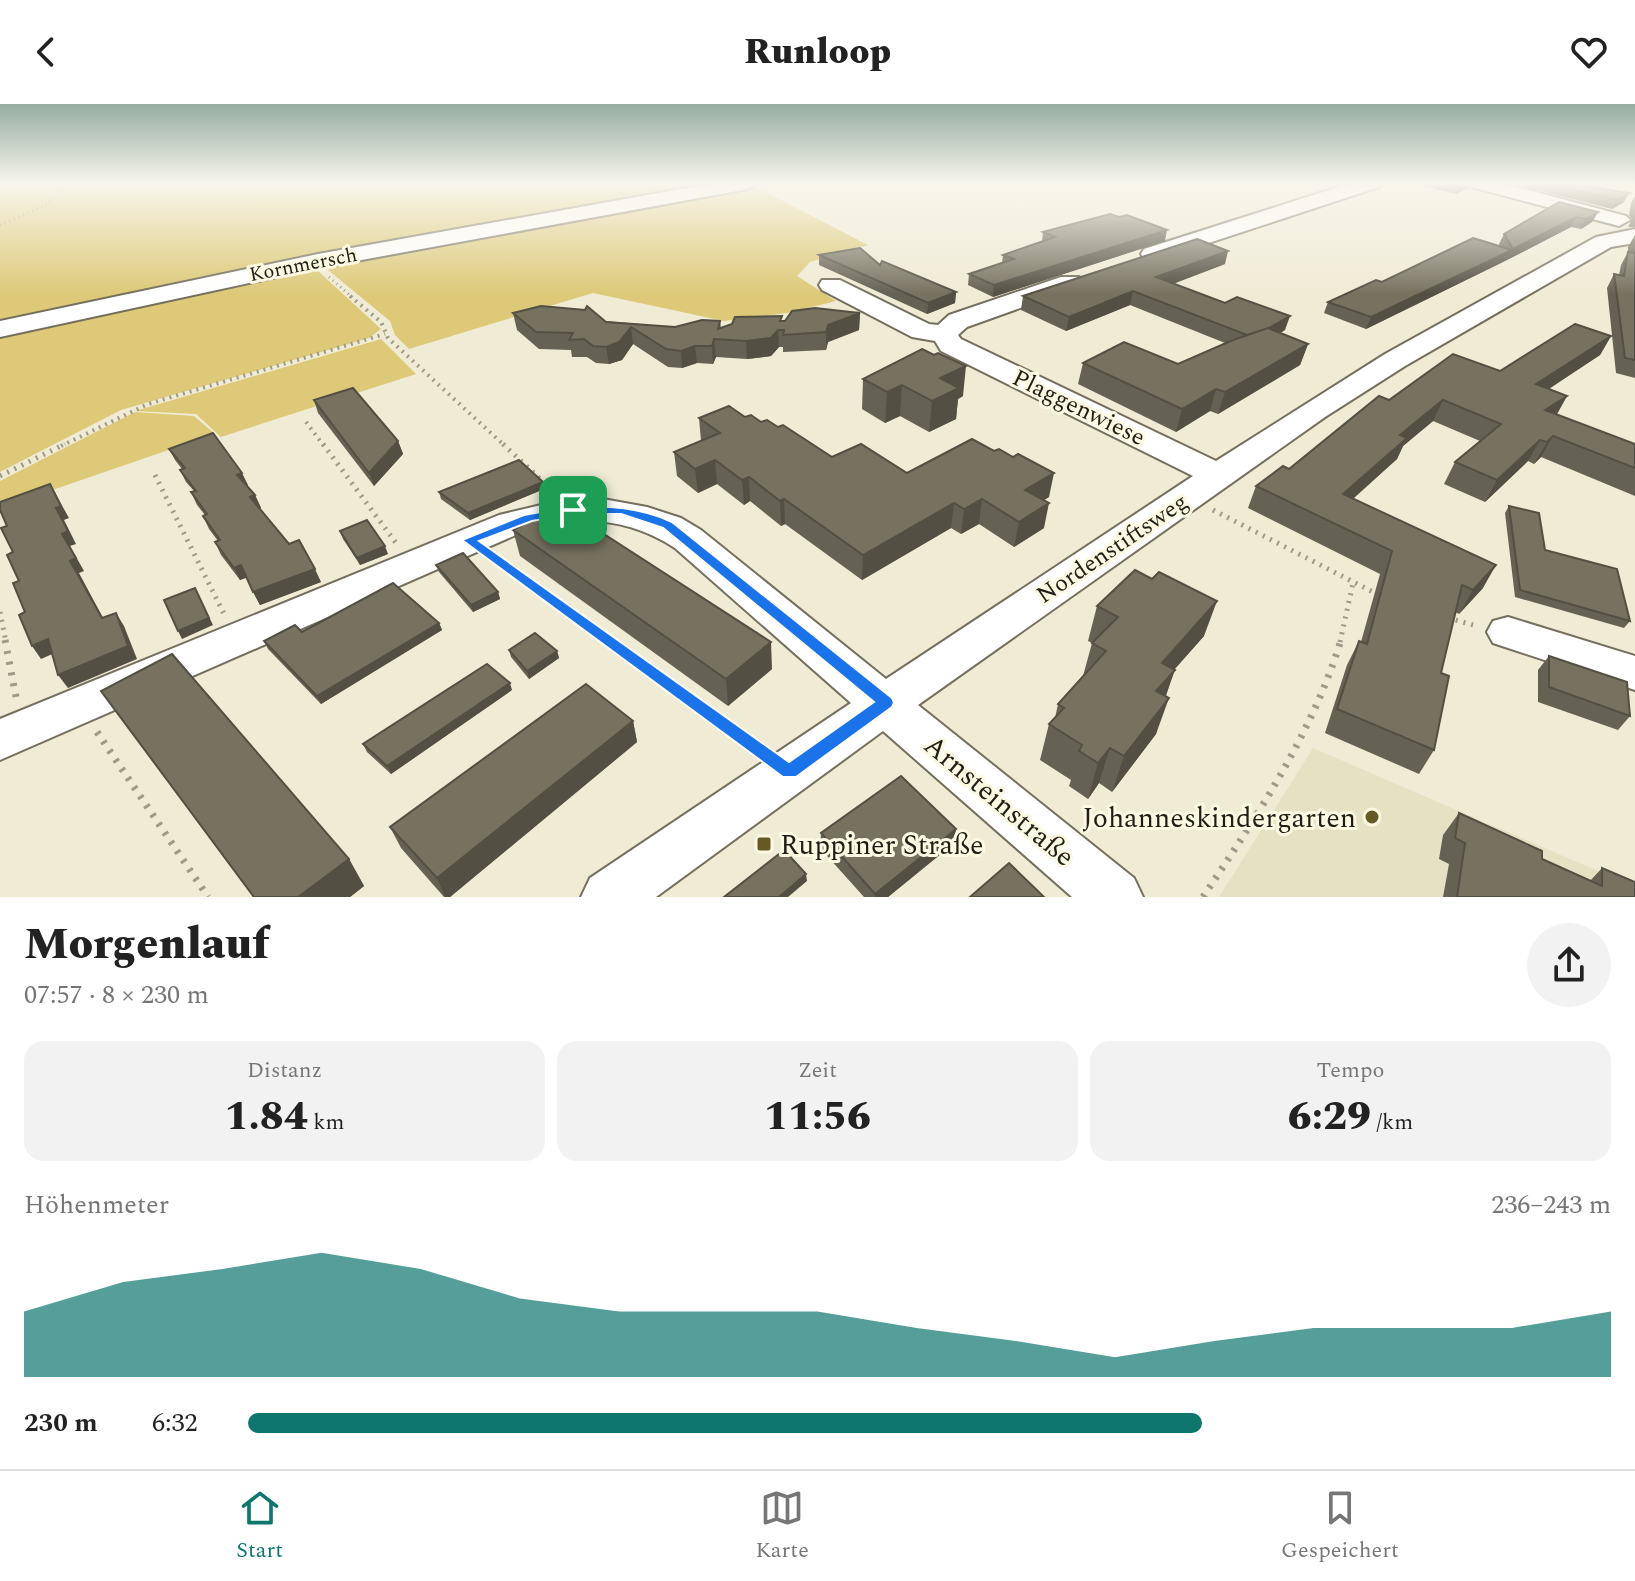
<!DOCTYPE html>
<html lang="de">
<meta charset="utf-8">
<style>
:root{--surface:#fff;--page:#f2f2f2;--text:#222;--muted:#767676;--line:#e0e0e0;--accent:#0f766e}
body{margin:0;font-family:Spectral,serif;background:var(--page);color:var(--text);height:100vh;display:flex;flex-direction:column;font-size:30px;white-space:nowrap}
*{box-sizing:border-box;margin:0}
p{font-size:26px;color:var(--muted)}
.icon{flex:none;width:44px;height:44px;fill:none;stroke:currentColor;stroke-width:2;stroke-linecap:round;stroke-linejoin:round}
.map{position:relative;height:793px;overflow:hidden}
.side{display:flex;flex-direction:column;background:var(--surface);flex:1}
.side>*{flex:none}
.pin{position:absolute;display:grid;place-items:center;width:68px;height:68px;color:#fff;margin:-34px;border-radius:16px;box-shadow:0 4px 12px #0006}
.round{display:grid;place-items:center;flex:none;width:84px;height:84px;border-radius:42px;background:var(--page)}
.head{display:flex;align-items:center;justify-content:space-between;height:136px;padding:0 24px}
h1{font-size:44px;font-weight:800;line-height:60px}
.figures{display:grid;grid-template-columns:repeat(3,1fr);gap:12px;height:136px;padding:8px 24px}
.figures div{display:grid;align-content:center;border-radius:20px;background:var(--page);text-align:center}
.figures b{font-size:40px;font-weight:800}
.figures small{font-size:22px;font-weight:400}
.figures p{font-size:22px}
.chart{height:224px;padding:16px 24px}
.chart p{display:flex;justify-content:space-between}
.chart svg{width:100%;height:144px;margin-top:8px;fill:var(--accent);opacity:.7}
ul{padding:0 24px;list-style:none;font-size:26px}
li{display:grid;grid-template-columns:128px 96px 1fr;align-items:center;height:60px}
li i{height:20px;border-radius:10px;background:var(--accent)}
header{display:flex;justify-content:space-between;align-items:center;height:104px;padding:0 24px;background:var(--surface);font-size:36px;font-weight:800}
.menu{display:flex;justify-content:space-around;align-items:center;height:112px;border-top:2px solid var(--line);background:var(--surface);font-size:22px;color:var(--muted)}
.menu a{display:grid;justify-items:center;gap:4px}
.menu .selected{color:var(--accent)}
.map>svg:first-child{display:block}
.built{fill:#e7e1c4}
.green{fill:#ddc978}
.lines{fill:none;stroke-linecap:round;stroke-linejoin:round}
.minor-casing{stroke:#746f5d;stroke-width:4}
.path-far3{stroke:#9e9a89;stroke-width:3;stroke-dasharray:1 4;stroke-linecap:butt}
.path-far2{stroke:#9e9a89;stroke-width:4;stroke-dasharray:2 5;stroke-linecap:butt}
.path-far1{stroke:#9e9a89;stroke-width:5;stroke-dasharray:2 6;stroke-linecap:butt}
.path{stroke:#9e9a89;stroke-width:7;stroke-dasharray:3 8;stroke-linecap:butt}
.minor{fill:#fff;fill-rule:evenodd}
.wall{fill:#666253}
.shaded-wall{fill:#535043}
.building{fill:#777260;stroke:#535043;stroke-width:2}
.route{fill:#1a73e8;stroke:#fff;stroke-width:2;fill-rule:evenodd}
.poi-dot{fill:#655926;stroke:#fdf8e2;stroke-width:3}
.labels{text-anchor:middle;stroke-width:6;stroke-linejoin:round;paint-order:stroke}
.far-street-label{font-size:20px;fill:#201e16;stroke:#fdf8e2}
.street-label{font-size:24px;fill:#201e16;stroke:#fdf8e2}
.near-street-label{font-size:28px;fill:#201e16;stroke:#fdf8e2}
.near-poi-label{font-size:28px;fill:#201e16;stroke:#fdf8e2;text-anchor:end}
</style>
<header><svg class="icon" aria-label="back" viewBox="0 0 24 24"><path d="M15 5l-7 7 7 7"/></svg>Runloop<svg class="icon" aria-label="heart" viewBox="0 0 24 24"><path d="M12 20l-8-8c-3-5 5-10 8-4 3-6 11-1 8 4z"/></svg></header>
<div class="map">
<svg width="1635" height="793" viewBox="0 0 1635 793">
<rect width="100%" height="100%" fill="#f0ebd5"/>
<!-- built -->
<path class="built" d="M1313 644 1635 783V793H1219Z"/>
<!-- green -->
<g class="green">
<path d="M0 79H733L0 221Z"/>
<path d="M754 82 868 141 810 158 797 172 836 197 787 209 724 217 593 189 409 245 395 231 390 217 328 166 339 155Z"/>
<path d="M305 162 317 166 381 225 369 234 121 306 0 368V228Z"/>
<path d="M381 235 416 270 221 333 196 310 135 307Z"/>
<path d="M135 308 194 312 215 330 0 404V377Z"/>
</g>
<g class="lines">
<defs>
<g id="minor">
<path d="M714 79H757L748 85 318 164 0 233V217L318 150Z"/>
<path d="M1351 79H1381L1379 83 1160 155H1144L1141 150 1144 145Z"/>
<path d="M1469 79H1502L1626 112 1630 116 1619 122 1471 83Z"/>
<path d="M1635 125V139L1611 143 1405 262 1325 313 918 601 1134 774 1143 793H1072L883 627 656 793H581L590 774 851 599 675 444C625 412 581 412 525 427L0 656V615L499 411 558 397 603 395 647 403 681 414 701 426 886 575 1193 372 941 247 935 237 912 233 822 186 819 181 822 176H840L929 220 938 221 949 211 1061 173H1079L1082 178 1079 183 967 223 958 231 961 235 1216 357 1385 250 1596 133Z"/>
<path d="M1508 513 1635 552V586L1493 539 1487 528 1493 517Z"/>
</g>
</defs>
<!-- minor casing -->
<use href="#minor" class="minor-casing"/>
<!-- path-far3 -->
<g class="path-far3">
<path d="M0 121 46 101 68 79"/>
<path d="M329 173 353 194"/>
</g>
<!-- path-far2 -->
<g class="path-far2">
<path d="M350 192 381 218 388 234 505 342"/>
<path d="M306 318 324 342"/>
<path d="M61 342 148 300 385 230"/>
</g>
<!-- path-far1 -->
<g class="path-far1">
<path d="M323 340 396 439"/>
<path d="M503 340 552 386"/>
<path d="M155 371 224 510"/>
<path d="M0 372 65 340"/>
<path d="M1213 406 1375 489"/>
<path d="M495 456 608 538"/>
<path d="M0 508 6 538"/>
<path d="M1448 514 1477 522"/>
<path d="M1340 538 1353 479"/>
</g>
<!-- path -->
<g class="path">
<path d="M5 536 16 593"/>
<path d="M606 536 759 646"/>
<path d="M97 628 208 793"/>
<path d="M1203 793C1257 712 1312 630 1341 536"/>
</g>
<!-- minor -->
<use href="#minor" class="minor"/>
</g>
<!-- wall -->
<g class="wall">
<path d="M1420 79H1471L1468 84 1456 90 1419 81Z"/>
<path d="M1509 79H1593L1592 83 1624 98 1612 105Z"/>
<path d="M1635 92V123H1628L1632 116 1629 111 1631 99Z"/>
<path d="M1598 108 1592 118 1581 125 1571 123 1507 156 1366 225 1324 209 1328 198 1382 178 1500 142 1499 140 1504 130Z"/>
<path d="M1043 128 1165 137 993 193 968 181 969 170 1002 159 1003 151 1042 137Z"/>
<path d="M1635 131V274L1616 269 1607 184 1614 170 1619 171 1621 161 1628 148V143Z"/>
<path d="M819 151 880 161 956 188 955 199 927 210 819 161Z"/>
<path d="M1225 160 1173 180 1285 226 1280 229 1308 240 1300 261 1218 310 1210 307 1176 328 1078 280 1083 259 1178 260 1225 239 1130 201 1066 227 1021 206 1023 192Z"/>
<path d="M513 209 675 223 720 217 721 224 860 209 859 226 828 238 826 246 783 248V243H779L771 252 747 255 716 253 713 260 697 259 682 264 668 263 633 240 622 256 609 260 596 259 587 253H572L571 246 539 245 517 226Z"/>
<path d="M1611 232 1600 251 1549 285 1567 292 1556 311 1635 340V392L1541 353 1534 360 1528 357 1485 398 1444 380 1455 358 1480 337 1433 317 1403 342 1397 355 1353 395 1483 484 1459 510 1455 508 1441 569 1434 646 1419 670 1325 629 1347 561 1359 537 1361 538 1380 470 1248 404 1256 382 1289 365 1389 296 1500 267Z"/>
<path d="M922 245 963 292 958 295 956 315 929 328 900 312 885 319 862 305 863 275Z"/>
<path d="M314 296 398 337 403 350 374 382 318 309Z"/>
<path d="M745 313 778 323 832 353 907 369 1049 393 1044 396V424L1014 443 979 420 961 430 951 424 862 476 785 420 781 422 750 397 744 401 717 380 698 389 677 372 674 348 701 337 699 314Z"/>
<path d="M169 345 248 381H247L255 391 261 404H259L321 478 260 501 246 474 240 476 221 451 215 438 218 437 209 425 203 412 205 411 197 401 191 388 194 387 186 378 180 366 182 365 175 356Z"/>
<path d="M543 378 544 385 470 416 441 395 439 388Z"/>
<path d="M1509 402 1545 446 1630 517 1624 524 1515 493 1505 409Z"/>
<path d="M513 426 772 565 728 602 520 452Z"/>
<path d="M340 427 388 450 360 461 343 435Z"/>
<path d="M436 461 498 488 500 495 473 508 439 468Z"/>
<path d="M1097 502 1204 532 1174 566 1166 592 1156 630 1112 688 1099 679 1088 695 1069 682 1071 676 1040 656 1049 620 1055 614 1058 600 1083 572 1092 539 1088 537Z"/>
<path d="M439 519 442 526 321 600 268 545 264 537 302 528Z"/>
<path d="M509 546 557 547 559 554 529 575 511 553Z"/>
<path d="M1549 552 1630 612 1618 626 1538 598V566Z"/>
<path d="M512 586 391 670 367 648 363 640Z"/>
<path d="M101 587 349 755 364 782 350 793H253Z"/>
<path d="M633 617 637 638 450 793H444L401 744 390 723Z"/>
<path d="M1459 709 1542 755 1590 777 1602 764 1635 793H1443L1449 760 1439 755 1443 731Z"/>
<path d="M956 725 953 740 888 793H864L820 744 821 729Z"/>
</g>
<!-- shaded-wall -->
<g class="shaded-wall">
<path d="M1464 79H1471L1468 84 1456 90 1460 81Z"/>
<path d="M1629 89 1624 98 1612 105 1617 96Z"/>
<path d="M1598 108 1592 118 1581 125 1586 115Z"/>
<path d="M1576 113 1571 123 1507 156 1513 145Z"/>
<path d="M1167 126 1165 137 993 193 994 181Z"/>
<path d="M1512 146 1507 156 1366 225 1371 213Z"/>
<path d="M1228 147 1225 160 1153 187 1156 173Z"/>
<path d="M1133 187 1130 201 1066 227 1069 213Z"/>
<path d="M956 188 955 199 927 210 928 199Z"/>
<path d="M860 209 859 226 828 238 826 246V228L828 221Z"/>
<path d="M1290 212 1285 226 1247 248 1252 233Z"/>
<path d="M631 223 633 240 622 256 609 260 606 243Z"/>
<path d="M778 226 779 243 771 252 747 255 746 237Z"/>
<path d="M1611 232 1600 251 1525 300 1536 280Z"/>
<path d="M714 235 716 253 713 260 712 242Z"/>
<path d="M1308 240 1300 261 1218 310 1225 288Z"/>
<path d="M695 242 697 259 682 264 681 247Z"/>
<path d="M966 262 963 292 958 295 956 315 929 328 932 297 940 274Z"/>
<path d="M902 281 900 312 885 319 887 288Z"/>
<path d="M1216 285 1210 307 1176 328 1182 305Z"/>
<path d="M1567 292 1556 312 1545 306Z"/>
<path d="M1443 296 1433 317 1403 342 1397 355 1333 412 1343 390 1400 331Z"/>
<path d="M1553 332 1541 353 1534 360 1547 338Z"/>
<path d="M1540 336 1528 357 1485 398 1497 376Z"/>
<path d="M398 337 403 350 374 382 369 369Z"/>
<path d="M715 356 717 380 698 389 695 365Z"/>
<path d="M242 369 248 381 243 383 237 371Z"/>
<path d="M1054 369 1049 393 1021 410 1025 386Z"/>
<path d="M749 373 750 397 744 401 742 376Z"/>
<path d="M543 378 544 385 470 416 468 409Z"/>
<path d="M50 380 69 414 64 416 76 440 70 442 84 467 79 469 110 527 102 514 70 457Z"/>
<path d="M255 391 261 404 256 406 250 393Z"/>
<path d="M784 395 785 420 781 422 780 397Z"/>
<path d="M982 395 979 420 961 430 964 405Z"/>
<path d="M954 399 951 424 862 476 863 451Z"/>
<path d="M1049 399 1044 424 1014 443 1019 418Z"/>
<path d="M385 442 388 450 360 461 357 454Z"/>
<path d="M241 461 247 473 240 476 234 464Z"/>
<path d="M1496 461 1483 484 1459 510 1473 486Z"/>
<path d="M315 465 321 478 260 501 253 488Z"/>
<path d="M195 484 213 521 182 535 178 527Z"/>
<path d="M498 488 500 495 473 508 471 501Z"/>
<path d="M1217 497 1204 532 1163 578 1175 566 1162 602 1144 622 1162 559Z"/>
<path d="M116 509 124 522 137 555 68 584 58 571Z"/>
<path d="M439 519 442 526 321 600 317 592Z"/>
<path d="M48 535 57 548 41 555 32 542Z"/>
<path d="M771 538 772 565 728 602 726 575Z"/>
<path d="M557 547 559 554 529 575 527 567Z"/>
<path d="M510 579 512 586 391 670 387 662Z"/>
<path d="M1169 594 1156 630 1112 688 1124 652Z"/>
<path d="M633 617 637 638 450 793H445L437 774Z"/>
<path d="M1110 644 1099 679 1088 695 1098 659Z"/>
<path d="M956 725 953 740 888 793H875V790Z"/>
<path d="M349 755 364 782 350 793H298Z"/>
<path d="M806 770 807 777 788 793H779Z"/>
</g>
<!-- building -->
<g class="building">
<path d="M1548 79H1593L1592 83 1629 89 1617 96Z"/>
<path d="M1559 98 1598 108 1586 115 1576 113 1513 145 1504 130Z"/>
<path d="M1110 110 1119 113 1127 111 1167 126 994 181 969 170 1014 155 1003 151 1055 133 1043 128Z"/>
<path d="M1473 134 1512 146 1371 213 1328 198 1376 176 1382 178Z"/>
<path d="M1197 135 1228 147 1156 173 1225 199 1237 193 1290 212 1267 225 1247 231 1133 187 1069 213 1023 192Z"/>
<path d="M860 144 880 161 882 157 956 188 928 199 819 151Z"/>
<path d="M1628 148 1635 149V256L1625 254 1614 170 1624 172Z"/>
<path d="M541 202 585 206 587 202 606 218 675 223 702 216 720 217 718 225 732 220 735 213 782 212 780 217H785L792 207 815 204 860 209 828 221 826 228 783 231 784 226H778L771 234 746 237 714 235 712 242H695L681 247 666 245 631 223 619 238 606 243 593 242 584 235 569 236 573 229 536 228 513 209Z"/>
<path d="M1575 220 1611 232 1536 280 1567 292 1545 306 1635 340V364L1553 332 1547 338 1540 336 1497 376 1455 358 1501 320 1443 296 1400 331 1407 334 1343 390 1496 461 1473 486 1462 481 1441 569 1449 572 1434 646 1337 605 1359 537 1367 540 1392 447 1256 382 1283 362 1289 365 1379 292 1389 296 1453 250 1500 267Z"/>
<path d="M1268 224 1308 240 1225 288 1216 285 1182 305 1083 259 1124 238 1178 260 1233 236Z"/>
<path d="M922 245 934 251 938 249 966 262 940 274 959 284 932 297 902 281 887 288 863 275Z"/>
<path d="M353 284 398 337 369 369 314 296Z"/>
<path d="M729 302 745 313 751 311 761 318 767 316 778 323 783 321 832 353 861 340 907 369 972 335 994 347 999 345 1013 353 1018 350 1054 369 1025 386 1049 399 1019 418 982 395 964 405 954 399 863 451 784 395 780 397 749 373 742 376 715 356 695 365 674 348 720 329 699 314Z"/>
<path d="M213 329 242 369 237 371 255 391 250 393 289 440 299 436 315 465 253 488 241 461 234 464 215 438 220 436 203 412 207 410 191 388 196 387 180 366 185 364 169 345Z"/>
<path d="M519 356 543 378 468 409 439 388Z"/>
<path d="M50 380 61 402 56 404 68 427 62 430 76 454 70 457 102 514 116 509 128 542 58 571 48 535 32 542 19 511 25 508 13 479 19 477 7 451 13 448 1 424 7 422 0 406V398Z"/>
<path d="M559 401 771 538 726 575 513 426Z"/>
<path d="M1509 402 1539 409 1545 446 1617 465 1630 517 1520 486Z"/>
<path d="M367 416 385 442 357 454 340 427Z"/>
<path d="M463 449 498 488 471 501 436 461Z"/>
<path d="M1135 466 1152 475 1159 468 1217 497 1162 559 1175 566 1156 587 1169 594 1124 652 1110 644 1098 659 1079 647 1082 641 1049 620 1064 604 1058 600 1106 547 1092 539 1118 513 1097 502Z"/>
<path d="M393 479 439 519 317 592 264 537 295 521 302 528Z"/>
<path d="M195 484 209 514 178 527 164 496Z"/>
<path d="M535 529 557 547 527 567 509 546Z"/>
<path d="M172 550 349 755 298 793H254L101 587Z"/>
<path d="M1549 552 1627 578 1630 612 1549 583Z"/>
<path d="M487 560 510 579 387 662 363 640Z"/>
<path d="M586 580 633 617 437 774 390 723Z"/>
<path d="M901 672 956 725 875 790 821 729Z"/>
<path d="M1459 709 1542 747V755L1602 782V764L1635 778V793H1457L1465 739 1455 734Z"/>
<path d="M784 746 806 770 779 793H724Z"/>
<path d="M1009 759 1044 793H970Z"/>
</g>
<!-- sky -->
<linearGradient id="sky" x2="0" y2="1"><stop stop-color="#96ada2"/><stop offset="0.42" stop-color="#f8f6ec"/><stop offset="1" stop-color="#f8f6ec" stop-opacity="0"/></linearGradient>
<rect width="1635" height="190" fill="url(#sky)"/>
<!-- route -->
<path class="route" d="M573 402C608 402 640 403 672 418L892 594 894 599 892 603 796 673H783L462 436 524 411ZM573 410H621L663 424 874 598 789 658 479 437 532 417Z"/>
<!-- markers -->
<g class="poi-dot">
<circle cx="1372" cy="713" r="8"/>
<rect x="756" y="732" width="16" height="16" rx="4"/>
</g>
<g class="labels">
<!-- far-street labels -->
<g class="far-street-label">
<text transform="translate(303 160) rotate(-11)" y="7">Kornmersch</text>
</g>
<!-- street labels -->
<g class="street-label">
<text transform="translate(1079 303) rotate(26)" y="8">Plaggenwiese</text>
<text transform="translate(1112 444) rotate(-34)" y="8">Nordenstiftsweg</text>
</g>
<!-- near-street labels -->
<g class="near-street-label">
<text transform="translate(1000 696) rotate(40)" y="10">Arnsteinstraße</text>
</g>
<!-- near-poi labels -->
<g class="near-poi-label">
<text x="1356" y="723">Johanneskindergarten</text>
<text x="780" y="750" text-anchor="start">Ruppiner Straße</text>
</g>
</g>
</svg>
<div class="pin" style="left:573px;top:406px;background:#1e9e55"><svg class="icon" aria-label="arrive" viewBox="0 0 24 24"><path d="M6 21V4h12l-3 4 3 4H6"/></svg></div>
</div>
<section class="side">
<div class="head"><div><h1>Morgenlauf</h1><p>07:57 · 8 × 230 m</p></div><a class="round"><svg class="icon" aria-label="share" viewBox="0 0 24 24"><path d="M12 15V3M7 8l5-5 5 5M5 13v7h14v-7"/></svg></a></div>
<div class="figures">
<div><p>Distanz</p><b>1.84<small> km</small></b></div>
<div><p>Zeit</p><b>11:56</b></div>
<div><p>Tempo</p><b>6:29<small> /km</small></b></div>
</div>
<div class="chart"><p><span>Höhenmeter</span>236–243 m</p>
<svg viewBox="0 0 160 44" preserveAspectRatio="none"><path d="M0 44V24L10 15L20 11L30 6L40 11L50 20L60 24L70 24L80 24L90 29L100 33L110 38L120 33L130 29L140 29L150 29L160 24V44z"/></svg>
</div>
<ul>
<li><b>230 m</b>6:32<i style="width:70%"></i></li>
</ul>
</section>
<nav class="menu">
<a class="selected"><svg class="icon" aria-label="home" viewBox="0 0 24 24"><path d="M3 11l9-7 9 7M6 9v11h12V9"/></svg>Start</a>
<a><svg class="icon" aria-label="map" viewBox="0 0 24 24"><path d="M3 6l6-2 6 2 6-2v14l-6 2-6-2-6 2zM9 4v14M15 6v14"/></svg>Karte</a>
<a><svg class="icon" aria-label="saved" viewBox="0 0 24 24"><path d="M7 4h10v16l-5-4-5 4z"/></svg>Gespeichert</a>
</nav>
